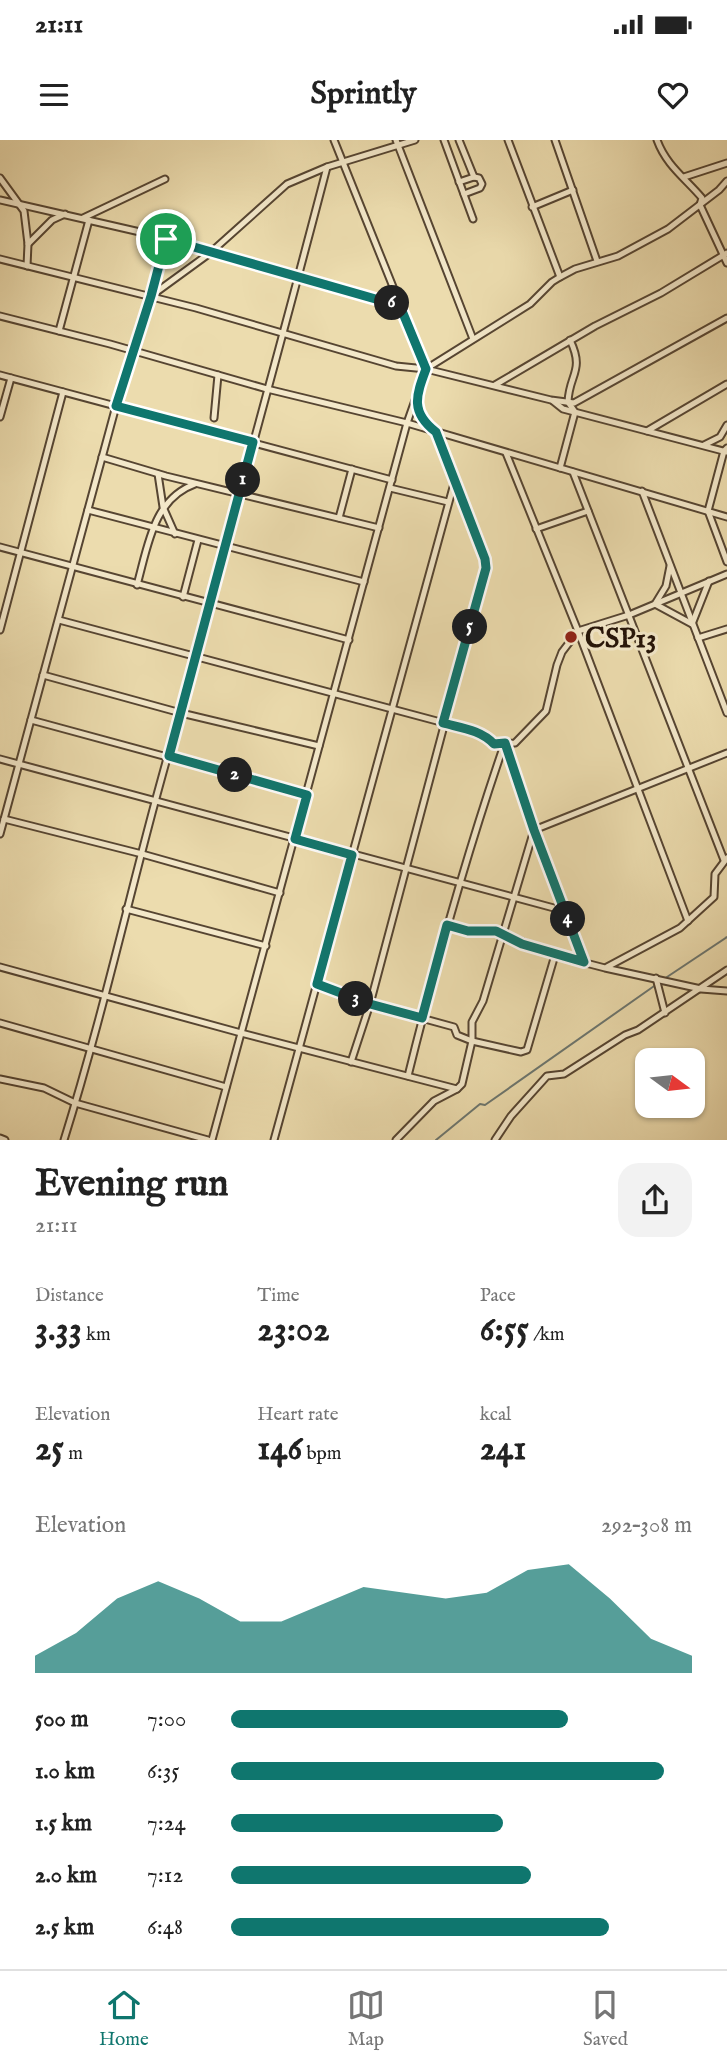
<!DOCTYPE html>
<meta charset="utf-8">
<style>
:root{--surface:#fff;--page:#f2f2f2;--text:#222;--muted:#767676;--line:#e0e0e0;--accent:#0f766e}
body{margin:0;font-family:"IM FELL English",serif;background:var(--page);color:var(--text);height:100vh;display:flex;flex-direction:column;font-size:26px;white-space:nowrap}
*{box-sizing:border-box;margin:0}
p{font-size:23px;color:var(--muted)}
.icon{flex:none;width:38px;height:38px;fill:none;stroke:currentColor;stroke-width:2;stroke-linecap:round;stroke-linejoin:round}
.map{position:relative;height:1000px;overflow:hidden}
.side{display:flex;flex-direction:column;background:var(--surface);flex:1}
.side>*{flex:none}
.needle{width:46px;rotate:105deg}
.controls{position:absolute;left:635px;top:908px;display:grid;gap:14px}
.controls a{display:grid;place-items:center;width:70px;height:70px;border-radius:14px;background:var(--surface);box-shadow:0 2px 5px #0004;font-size:35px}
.pin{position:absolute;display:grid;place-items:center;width:60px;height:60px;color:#fff;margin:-30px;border:4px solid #fff;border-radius:50%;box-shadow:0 2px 7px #0007}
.km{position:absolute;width:35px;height:35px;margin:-18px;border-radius:50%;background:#222;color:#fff;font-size:19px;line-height:35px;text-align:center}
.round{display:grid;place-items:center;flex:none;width:74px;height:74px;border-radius:21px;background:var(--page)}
.headline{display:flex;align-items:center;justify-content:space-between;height:119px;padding:0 35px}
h1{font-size:38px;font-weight:800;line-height:52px}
.metrics{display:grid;grid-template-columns:repeat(3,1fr);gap:10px;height:119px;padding:7px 35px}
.metrics div{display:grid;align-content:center}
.metrics b{font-size:35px;font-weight:800}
.metrics small{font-size:19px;font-weight:400}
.metrics p{font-size:19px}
.chart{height:196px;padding:14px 35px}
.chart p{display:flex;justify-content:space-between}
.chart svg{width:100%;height:126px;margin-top:7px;fill:var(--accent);opacity:.7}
ul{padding:0 35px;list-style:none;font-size:23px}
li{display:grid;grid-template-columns:112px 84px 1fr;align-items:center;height:52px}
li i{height:18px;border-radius:9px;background:var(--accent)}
.status{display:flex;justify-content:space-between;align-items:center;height:49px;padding:0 35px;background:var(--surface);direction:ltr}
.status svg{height:19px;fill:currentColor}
header{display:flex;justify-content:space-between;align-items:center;height:91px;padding:0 35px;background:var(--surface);font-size:32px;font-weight:800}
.menu{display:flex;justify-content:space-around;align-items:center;height:98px;border-top:2px solid var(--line);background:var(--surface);font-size:19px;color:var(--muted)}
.menu a{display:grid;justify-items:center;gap:4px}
.menu .current{color:var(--accent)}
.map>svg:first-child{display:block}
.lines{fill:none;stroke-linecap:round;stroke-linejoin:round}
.stream{stroke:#6d7770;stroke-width:2}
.minor-casing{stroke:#564532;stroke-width:9}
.minor{stroke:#f3e8ca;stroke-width:5}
.route-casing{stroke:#fff;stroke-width:14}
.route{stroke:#0f766e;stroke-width:9}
.poi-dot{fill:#8f2418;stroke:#f3e8ca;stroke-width:2.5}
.labels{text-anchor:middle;stroke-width:6;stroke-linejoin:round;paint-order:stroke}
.poi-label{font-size:28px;font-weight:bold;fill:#241308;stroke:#f3e8ca;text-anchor:start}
</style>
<div class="status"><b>21:11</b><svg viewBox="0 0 49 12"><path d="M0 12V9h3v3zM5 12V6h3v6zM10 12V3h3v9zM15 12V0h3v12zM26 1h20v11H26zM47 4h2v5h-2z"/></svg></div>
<header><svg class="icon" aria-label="menu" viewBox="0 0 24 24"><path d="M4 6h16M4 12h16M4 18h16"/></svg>Sprintly<svg class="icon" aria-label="heart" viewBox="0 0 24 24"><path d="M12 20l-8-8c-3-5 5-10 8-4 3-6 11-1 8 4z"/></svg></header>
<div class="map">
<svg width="727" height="1000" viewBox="0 0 727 1000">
<rect width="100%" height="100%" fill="#ecdcae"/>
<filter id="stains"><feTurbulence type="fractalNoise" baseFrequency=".00286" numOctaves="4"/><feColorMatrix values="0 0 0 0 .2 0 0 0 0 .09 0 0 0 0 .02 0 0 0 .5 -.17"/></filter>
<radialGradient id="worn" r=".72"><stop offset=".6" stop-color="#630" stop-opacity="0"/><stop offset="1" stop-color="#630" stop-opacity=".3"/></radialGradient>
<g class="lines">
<!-- stream -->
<g class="stream">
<path d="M664 839 727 797"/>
<path d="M436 1000 480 964 485 965 657 844"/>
</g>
<defs>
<g id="minor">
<path d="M334 0 426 229"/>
<path d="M396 0 473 199"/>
<path d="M444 0 473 79"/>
<path d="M459 0 474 37"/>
<path d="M508 0 560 137"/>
<path d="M555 0 597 121"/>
<path d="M657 0C666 25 685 38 702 58L700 65 727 123"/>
<path d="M684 37 727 23"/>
<path d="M0 38 24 71 28 104 27 126"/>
<path d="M459 42 474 37 479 38 482 44 480 48 464 54"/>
<path d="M0 60 140 92 400 166"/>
<path d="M532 67 573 50"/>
<path d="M83 78 165 39"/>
<path d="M28 104 52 80 65 74"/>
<path d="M0 119 196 168 396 226 426 229 551 260 574 263 727 178"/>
<path d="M151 156 210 113 287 44 327 27 415 0"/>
<path d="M0 176 110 204 267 249 407 283 727 377"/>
<path d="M59 191 89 80"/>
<path d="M0 235 392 340"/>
<path d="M495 245 595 186 661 153 727 113"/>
<path d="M553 261 563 269 727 312"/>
<path d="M0 277 11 238"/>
<path d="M214 278 218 235"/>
<path d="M647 291 727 244"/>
<path d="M704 305 720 297 727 285"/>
<path d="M727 308 724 311 708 371 727 422"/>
<path d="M506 313 578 491 688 781"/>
<path d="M102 317 166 336 379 388"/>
<path d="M560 328 575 272 568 262C569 234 585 231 570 200"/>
<path d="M573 332 724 720"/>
<path d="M158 334 163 367 175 394"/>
<path d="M390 348 448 362"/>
<path d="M642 351 727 573"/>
<path d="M88 370 364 442"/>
<path d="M339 378 352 329"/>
<path d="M536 389 588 371"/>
<path d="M0 407 349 500"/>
<path d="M670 426 666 446 655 464 692 484 709 441"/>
<path d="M137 445C148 406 153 359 195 344"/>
<path d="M183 457 198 400"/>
<path d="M59 480 478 592 487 597 494 604 515 603 546 571 557 525 562 512 578 491 629 475 727 434"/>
<path d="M0 490 63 252"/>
<path d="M698 498 727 489"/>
<path d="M43 535 181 573 319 606"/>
<path d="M31 580 307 655"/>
<path d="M505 602 534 690 585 822"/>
<path d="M0 619 565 771"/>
<path d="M4 679 142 714 280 753"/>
<path d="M0 694 116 266 151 156 166 99"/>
<path d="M126 769 266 806"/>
<path d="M447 784 468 791H496L555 815 605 828 701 849 727 851"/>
<path d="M0 827 241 893 457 949 462 944 472 901V882L483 861 534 690 727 613"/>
<path d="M607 827 680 788 714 757 715 734 727 718"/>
<path d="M656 838 665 873"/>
<path d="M317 844 370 864 454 887 457 895 472 901 521 912 527 910 555 815"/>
<path d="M0 883 226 947"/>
<path d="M351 922 370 864 486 428 483 409 436 292C422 282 418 274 417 257"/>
<path d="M408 936C436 823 467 712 505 602"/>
<path d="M0 939 44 948 75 963 208 1000"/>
<path d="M0 998 5 1000"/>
<path d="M64 1000C99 888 125 774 155 662 213 450 272 239 327 27"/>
<path d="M212 1000 407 283 426 229 530 164 552 142 560 137 575 129 618 116 668 89 719 50 727 41"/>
<path d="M274 1000 455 340"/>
<path d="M396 1000 434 961 457 949"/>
<path d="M495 1000 511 976 547 936 564 934 625 895 638 890 727 830"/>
</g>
</defs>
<!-- minor casing -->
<use href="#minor" class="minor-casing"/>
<!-- minor -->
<use href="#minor" class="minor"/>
</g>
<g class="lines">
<defs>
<path id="route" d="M166 99 400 166 426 229C416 256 410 272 436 292L485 419 486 428 443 583C462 588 481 590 494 604L505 603 534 690 584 822 522 804 496 791H468L447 785 422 878 370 864 317 844 352 715 295 699 307 655 169 616 253 302 116 266 151 156Z"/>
</defs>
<!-- route casing -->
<use href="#route" class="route-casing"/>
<!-- route -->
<use href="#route" class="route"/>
</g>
<!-- markers -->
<circle class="poi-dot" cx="571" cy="497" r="7"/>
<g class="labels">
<!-- poi labels -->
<g class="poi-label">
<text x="585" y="507">CSP13</text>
</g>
</g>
<rect width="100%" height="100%" filter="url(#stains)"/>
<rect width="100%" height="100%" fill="url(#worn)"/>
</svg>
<div class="controls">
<a><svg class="needle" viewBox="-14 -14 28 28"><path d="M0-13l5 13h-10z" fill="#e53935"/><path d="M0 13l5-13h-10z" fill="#767676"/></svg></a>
</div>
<div class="pin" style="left:166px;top:99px;background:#1e9e55"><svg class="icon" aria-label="arrive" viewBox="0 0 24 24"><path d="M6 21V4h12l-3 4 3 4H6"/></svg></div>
<b class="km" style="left:243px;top:340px">1</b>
<b class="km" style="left:235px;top:635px">2</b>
<b class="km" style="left:356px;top:859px">3</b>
<b class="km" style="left:568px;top:779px">4</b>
<b class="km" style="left:470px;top:487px">5</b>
<b class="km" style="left:392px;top:163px">6</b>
</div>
<section class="side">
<div class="headline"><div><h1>Evening run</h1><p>21:11</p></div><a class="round"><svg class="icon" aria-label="share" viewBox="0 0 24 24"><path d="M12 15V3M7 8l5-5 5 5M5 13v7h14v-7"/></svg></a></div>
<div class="metrics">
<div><p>Distance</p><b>3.33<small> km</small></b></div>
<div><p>Time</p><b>23:02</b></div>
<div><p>Pace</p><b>6:55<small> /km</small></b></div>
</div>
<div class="metrics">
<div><p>Elevation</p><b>25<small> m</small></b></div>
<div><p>Heart rate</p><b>146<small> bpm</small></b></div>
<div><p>kcal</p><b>241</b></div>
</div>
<div class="chart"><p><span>Elevation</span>292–308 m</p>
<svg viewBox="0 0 160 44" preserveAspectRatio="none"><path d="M0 44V38L10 30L20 18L30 12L40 18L50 26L60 26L70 20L80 14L90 16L100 18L110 16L120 8L130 6L140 18L150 32L160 38V44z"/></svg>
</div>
<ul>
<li><b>500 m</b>7:00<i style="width:73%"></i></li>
<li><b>1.0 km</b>6:35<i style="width:94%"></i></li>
<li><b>1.5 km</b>7:24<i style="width:59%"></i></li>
<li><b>2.0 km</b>7:12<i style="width:65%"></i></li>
<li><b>2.5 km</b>6:48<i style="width:82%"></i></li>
</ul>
</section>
<nav class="menu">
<a class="current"><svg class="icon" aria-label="home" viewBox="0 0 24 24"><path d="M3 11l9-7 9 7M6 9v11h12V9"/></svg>Home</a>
<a><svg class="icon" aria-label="map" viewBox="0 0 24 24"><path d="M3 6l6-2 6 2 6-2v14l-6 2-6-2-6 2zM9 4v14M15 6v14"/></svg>Map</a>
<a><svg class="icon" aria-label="saved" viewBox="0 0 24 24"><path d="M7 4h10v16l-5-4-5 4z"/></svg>Saved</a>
</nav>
